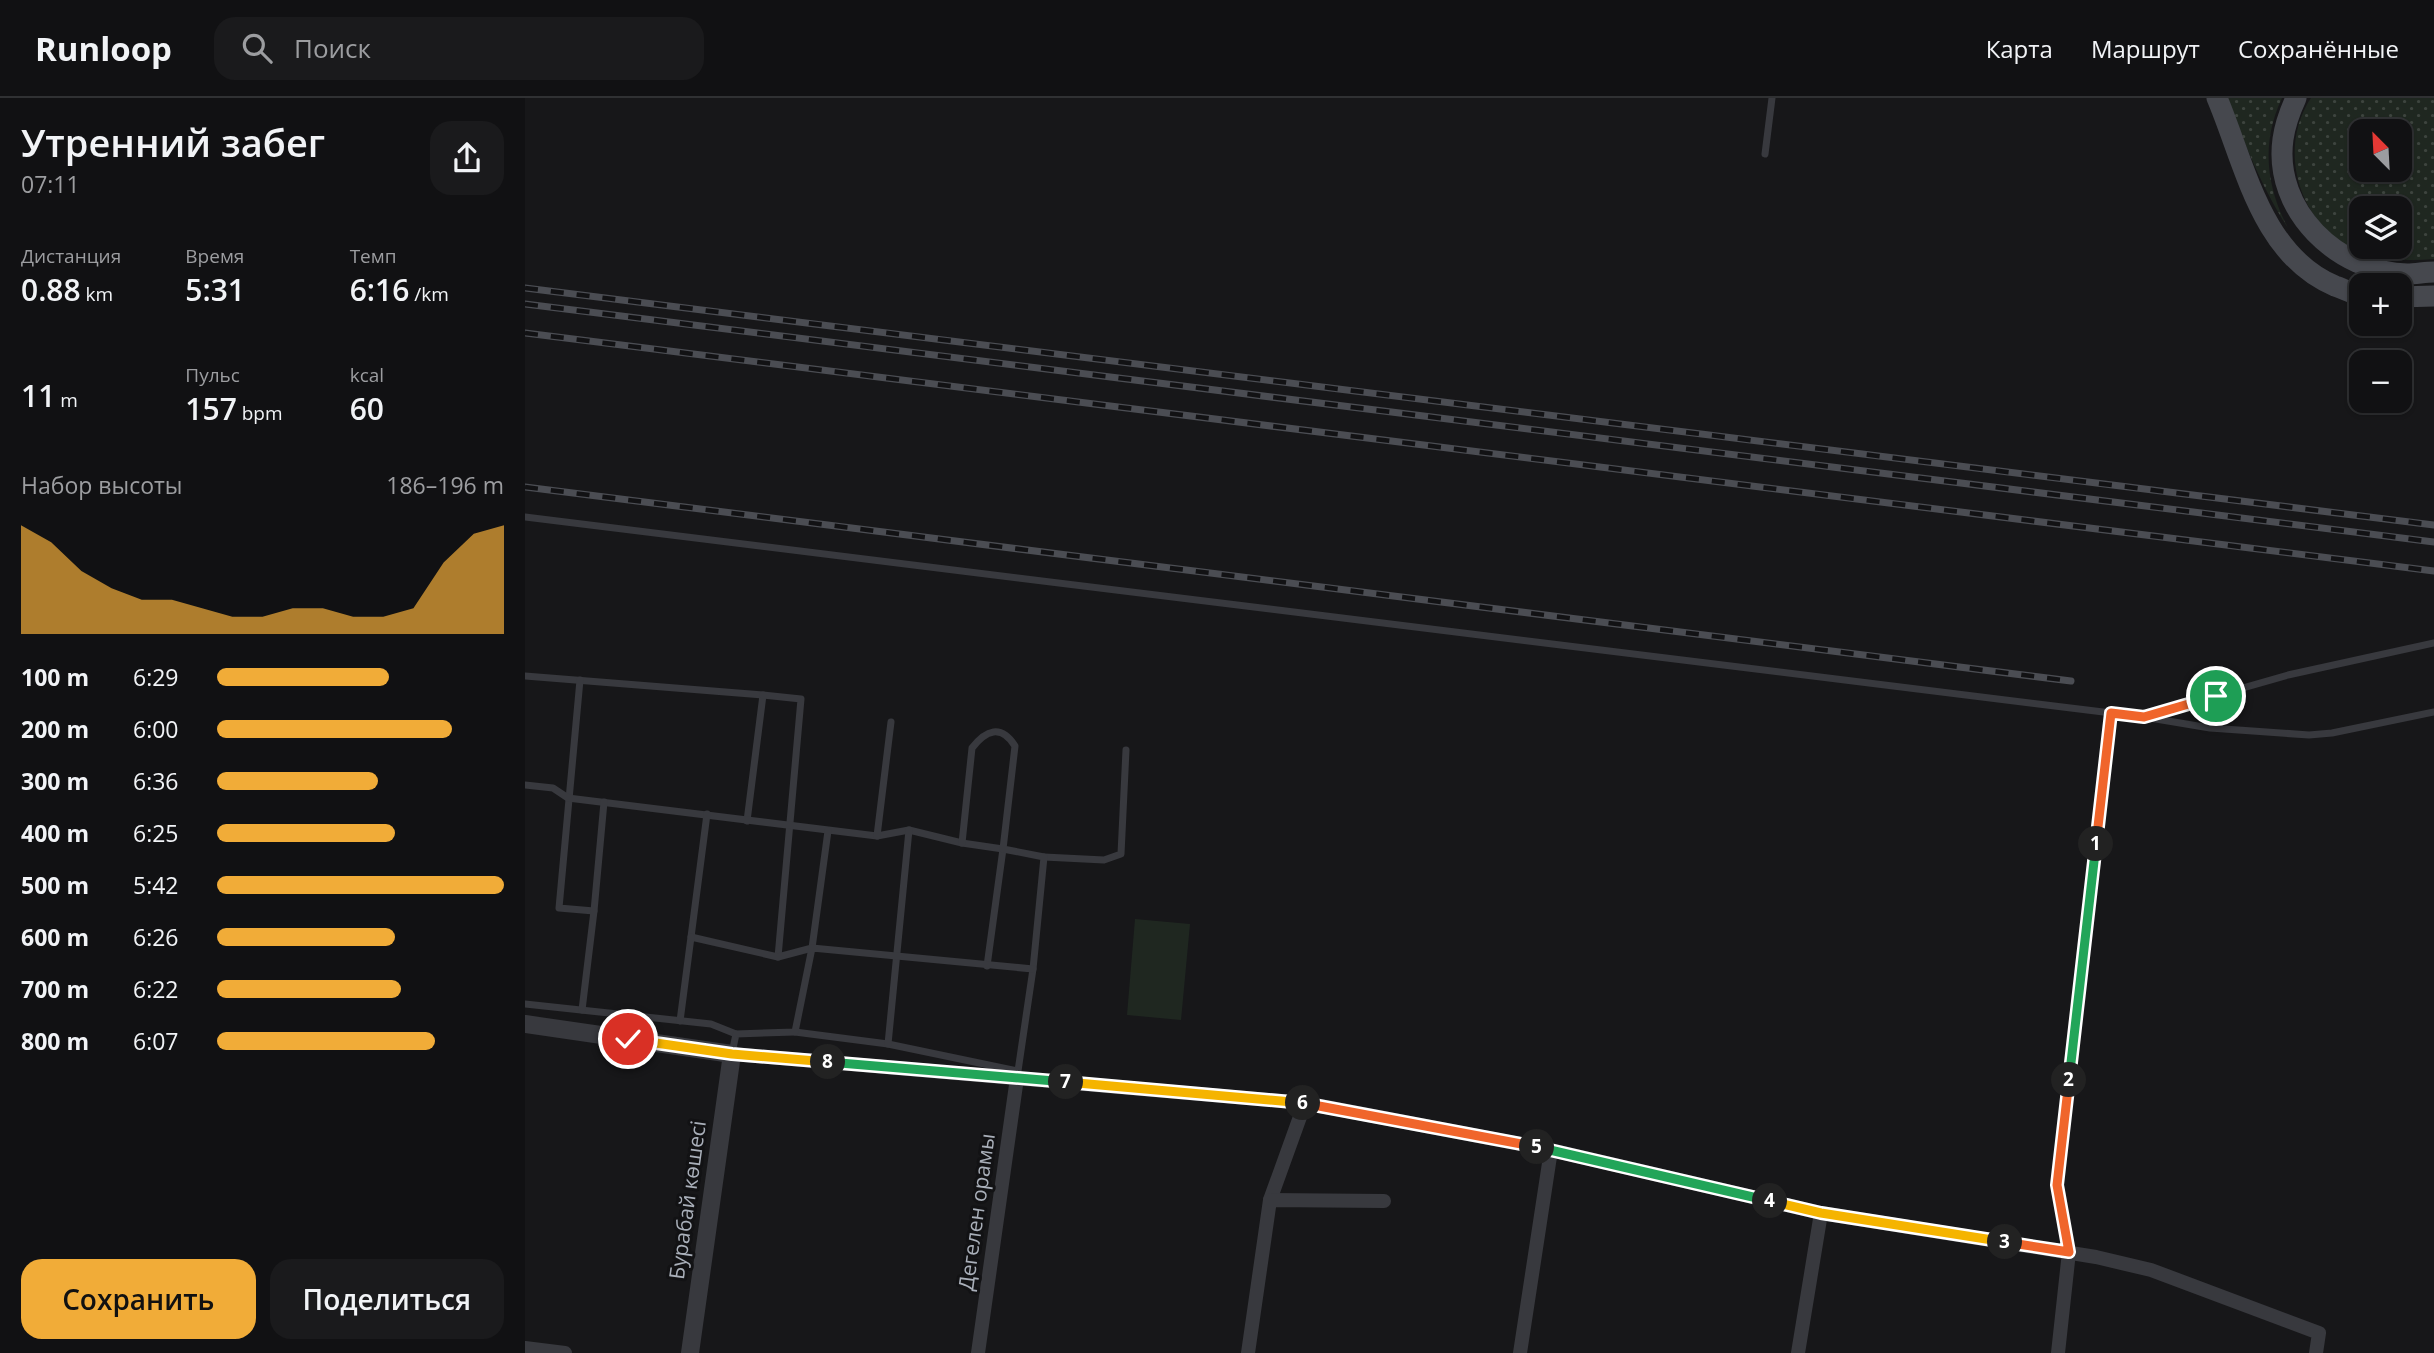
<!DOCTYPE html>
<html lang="ru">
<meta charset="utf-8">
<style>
:root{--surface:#111113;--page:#1a1a1c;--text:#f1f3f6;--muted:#9c9da0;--line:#303133;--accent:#f1ac38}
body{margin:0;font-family:"Open Sans",sans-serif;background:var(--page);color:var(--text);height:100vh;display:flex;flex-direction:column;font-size:26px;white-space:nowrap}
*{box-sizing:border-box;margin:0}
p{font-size:23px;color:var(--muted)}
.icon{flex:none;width:38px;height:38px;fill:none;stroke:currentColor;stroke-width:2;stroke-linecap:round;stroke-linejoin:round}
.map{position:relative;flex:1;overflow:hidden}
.drawer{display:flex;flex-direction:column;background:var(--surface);width:525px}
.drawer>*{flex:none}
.needle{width:46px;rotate:336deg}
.controls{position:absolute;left:1824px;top:21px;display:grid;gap:14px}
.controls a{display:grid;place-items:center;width:63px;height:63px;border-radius:14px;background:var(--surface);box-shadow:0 2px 5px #0004,0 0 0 2px var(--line);font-size:35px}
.pin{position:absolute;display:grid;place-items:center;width:60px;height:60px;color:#fff;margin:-30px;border:4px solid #fff;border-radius:50%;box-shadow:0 2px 7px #0007}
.km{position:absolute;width:35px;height:35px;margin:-18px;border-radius:50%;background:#222;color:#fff;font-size:19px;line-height:35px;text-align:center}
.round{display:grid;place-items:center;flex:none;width:74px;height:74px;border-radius:21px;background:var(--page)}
.summary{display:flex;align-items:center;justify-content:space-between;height:119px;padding:0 21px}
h1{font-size:38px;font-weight:600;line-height:52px}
.stats{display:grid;grid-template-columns:repeat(3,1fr);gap:10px;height:119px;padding:7px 21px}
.stats div{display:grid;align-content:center}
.stats b{font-size:30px;font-weight:600}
.stats small{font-size:19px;font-weight:400}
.stats p{font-size:19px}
.chart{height:196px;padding:14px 21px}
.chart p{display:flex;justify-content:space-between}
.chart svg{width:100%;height:126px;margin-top:7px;fill:var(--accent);opacity:.7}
.button{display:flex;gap:14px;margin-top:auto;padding:14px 21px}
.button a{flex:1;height:80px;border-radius:21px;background:var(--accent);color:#111;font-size:28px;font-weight:600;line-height:80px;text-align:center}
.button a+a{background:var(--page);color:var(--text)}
ul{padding:0 21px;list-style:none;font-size:23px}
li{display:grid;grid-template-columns:112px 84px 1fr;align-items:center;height:52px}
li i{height:18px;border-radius:9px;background:var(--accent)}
header{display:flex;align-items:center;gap:42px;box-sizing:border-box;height:98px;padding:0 35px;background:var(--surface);border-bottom:2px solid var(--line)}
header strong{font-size:33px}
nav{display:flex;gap:38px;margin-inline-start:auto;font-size:24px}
.search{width:490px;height:63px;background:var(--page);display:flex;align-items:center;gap:18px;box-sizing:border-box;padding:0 24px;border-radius:21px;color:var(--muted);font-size:26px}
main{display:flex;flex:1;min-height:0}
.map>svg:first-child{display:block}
.grass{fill:url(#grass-dots);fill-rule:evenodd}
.park{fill:#1f2720}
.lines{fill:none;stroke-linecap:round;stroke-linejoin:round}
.service{stroke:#38393e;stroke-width:7}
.minor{stroke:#38393e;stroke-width:14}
.tertiary{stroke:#38393e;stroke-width:18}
.secondary{stroke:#46484e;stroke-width:21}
.rail-casing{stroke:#4b4d53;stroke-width:7}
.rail{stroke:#121214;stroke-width:4.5;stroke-dasharray:13;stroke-linecap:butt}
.split-1-casing{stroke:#fff;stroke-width:14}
.split-2-casing{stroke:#fff;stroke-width:14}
.split-3-casing{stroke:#fff;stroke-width:14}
.split-4-casing{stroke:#fff;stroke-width:14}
.split-5-casing{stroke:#fff;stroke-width:14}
.split-6-casing{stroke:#fff;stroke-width:14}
.split-7-casing{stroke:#fff;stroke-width:14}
.split-8-casing{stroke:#fff;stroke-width:14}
.split-9-casing{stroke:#fff;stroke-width:14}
.split-1{stroke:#f0652b;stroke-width:9}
.split-2{stroke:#22a559;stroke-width:9}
.split-3{stroke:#f0652b;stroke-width:9}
.split-4{stroke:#f5b400;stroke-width:9}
.split-5{stroke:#22a559;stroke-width:9}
.split-6{stroke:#f0652b;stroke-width:9}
.split-7{stroke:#f5b400;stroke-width:9}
.split-8{stroke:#22a559;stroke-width:9}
.split-9{stroke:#f5b400;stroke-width:9}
.labels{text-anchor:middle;stroke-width:6;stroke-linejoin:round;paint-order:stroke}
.street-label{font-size:21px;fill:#a9afb9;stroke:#121214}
</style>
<header>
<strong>Runloop</strong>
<div class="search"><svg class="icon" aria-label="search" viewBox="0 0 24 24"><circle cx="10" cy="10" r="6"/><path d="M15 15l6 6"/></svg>Поиск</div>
<nav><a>Карта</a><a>Маршрут</a><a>Сохранённые</a></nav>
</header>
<main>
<section class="drawer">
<div class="summary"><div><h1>Утренний забег</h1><p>07:11</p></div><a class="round"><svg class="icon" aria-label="share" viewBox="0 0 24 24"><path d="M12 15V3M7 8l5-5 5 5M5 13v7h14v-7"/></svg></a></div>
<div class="stats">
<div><p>Дистанция</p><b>0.88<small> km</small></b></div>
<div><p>Время</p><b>5:31</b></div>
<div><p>Темп</p><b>6:16<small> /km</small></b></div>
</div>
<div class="stats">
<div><b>11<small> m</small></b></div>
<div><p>Пульс</p><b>157<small> bpm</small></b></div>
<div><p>kcal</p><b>60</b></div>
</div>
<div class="chart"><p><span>Набор высоты</span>186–196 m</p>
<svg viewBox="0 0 160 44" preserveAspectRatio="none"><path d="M0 44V6L10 12L20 22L30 28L40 32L50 32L60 35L70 38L80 38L90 35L100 35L110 38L120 38L130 35L140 19L150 9L160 6V44z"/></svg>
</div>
<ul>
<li><b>100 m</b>6:29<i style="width:60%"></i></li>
<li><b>200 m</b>6:00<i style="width:82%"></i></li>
<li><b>300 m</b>6:36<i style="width:56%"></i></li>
<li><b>400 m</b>6:25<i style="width:62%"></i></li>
<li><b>500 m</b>5:42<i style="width:100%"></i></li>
<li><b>600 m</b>6:26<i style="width:62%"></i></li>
<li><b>700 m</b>6:22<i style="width:64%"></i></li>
<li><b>800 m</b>6:07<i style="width:76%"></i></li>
</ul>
<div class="button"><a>Сохранить</a><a>Поделиться</a></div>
</section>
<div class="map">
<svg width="1909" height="1255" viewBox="0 0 1909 1255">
<defs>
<pattern id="grass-dots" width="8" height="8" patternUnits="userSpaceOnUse" patternTransform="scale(1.75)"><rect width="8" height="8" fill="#1f2720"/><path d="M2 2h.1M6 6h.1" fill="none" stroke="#3d443e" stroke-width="1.8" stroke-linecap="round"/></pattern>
</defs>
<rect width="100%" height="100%" fill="#171719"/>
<!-- grass -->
<g class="grass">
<path d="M1703 0H1757C1736 44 1741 88 1763 130 1736 88 1720 47 1703 0Z"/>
<path d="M1786 0H1909V161C1879 163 1846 163 1820 147 1771 116 1754 48 1786 0ZM1836 33H1874V72H1836ZM1836 110H1874V149H1836Z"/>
</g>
<!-- park -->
<path class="park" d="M610 821 665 826 656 922 602 917Z"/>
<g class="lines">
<!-- service -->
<g class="service">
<path d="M1240 56 1247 0"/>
<path d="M0 419 1619 619 1685 630 1784 637 1807 635 1909 614"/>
<path d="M0 578 238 597 222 723"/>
<path d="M55 582 34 810 69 813"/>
<path d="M238 597 276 601 253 859"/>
<path d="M1623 617 1763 577 1909 545"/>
<path d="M0 687 28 690 43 700 352 738 384 732 437 745 478 751 462 868"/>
<path d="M182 716 166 839 253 859 287 850 303 733"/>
<path d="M352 738 366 624"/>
<path d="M519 759 579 762 596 756 601 652"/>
<path d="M0 906 186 926 211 936"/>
<path d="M57 912 69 813 79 704"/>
<path d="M155 923 166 839"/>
<path d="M270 934 363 946 493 973 508 871 519 759 478 751 490 648C476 626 461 632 447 650L437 745"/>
<path d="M363 946 384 732"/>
<path d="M207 955 211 936 270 934 287 850 508 871"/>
<path d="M1544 1154 1532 1087 1586 616"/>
</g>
<!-- minor -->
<g class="minor">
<path d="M207 956 780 1005 1026 1052 1296 1115 1571 1159 1626 1172 1794 1235 1791 1255"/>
<path d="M745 1102 780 1005"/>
<path d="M0 1250 40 1255"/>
<path d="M453 1255 492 980"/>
<path d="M723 1255 745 1102 859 1103"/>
<path d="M995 1255 1026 1052"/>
<path d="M1273 1255 1296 1115"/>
<path d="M1533 1255 1544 1154"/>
</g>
<!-- tertiary -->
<path class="tertiary" d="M0 926 207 956 165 1255"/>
<!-- secondary -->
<g class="secondary">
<path d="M1692 0C1720 66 1736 157 1810 188 1819 191 1827 196 1836 197"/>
<path d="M1771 0C1765 13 1760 27 1758 41 1748 113 1813 174 1882 176 1891 176 1900 174 1909 174"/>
<path d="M1874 199 1909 198"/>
</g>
<defs>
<g id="rail">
<path d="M0 190 1909 427"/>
<path d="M0 206 1909 444"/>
<path d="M0 235 1909 473"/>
<path d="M0 389 1546 583"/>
</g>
</defs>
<!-- rail casing -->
<use href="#rail" class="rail-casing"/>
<!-- rail -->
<use href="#rail" class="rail"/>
</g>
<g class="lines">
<defs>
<path id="split-1" d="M1571 746 1586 615 1619 619 1691 598"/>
<path id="split-2" d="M1544 982 1571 746"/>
<path id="split-3" d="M1480 1144 1544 1154 1532 1087 1544 982"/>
<path id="split-4" d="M1245 1103 1296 1115 1480 1144"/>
<path id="split-5" d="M1012 1049 1245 1103"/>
<path id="split-6" d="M778 1005 1012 1049"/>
<path id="split-7" d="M541 984 778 1005"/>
<path id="split-8" d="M303 964 541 984"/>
<path id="split-9" d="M103 941 207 956 303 964"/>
</defs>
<!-- split-1 casing -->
<use href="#split-1" class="split-1-casing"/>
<!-- split-2 casing -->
<use href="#split-2" class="split-2-casing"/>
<!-- split-3 casing -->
<use href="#split-3" class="split-3-casing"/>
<!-- split-4 casing -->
<use href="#split-4" class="split-4-casing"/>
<!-- split-5 casing -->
<use href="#split-5" class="split-5-casing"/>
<!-- split-6 casing -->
<use href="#split-6" class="split-6-casing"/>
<!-- split-7 casing -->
<use href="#split-7" class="split-7-casing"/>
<!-- split-8 casing -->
<use href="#split-8" class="split-8-casing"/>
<!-- split-9 casing -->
<use href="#split-9" class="split-9-casing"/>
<!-- split-1 -->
<use href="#split-1" class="split-1"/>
<!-- split-2 -->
<use href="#split-2" class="split-2"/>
<!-- split-3 -->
<use href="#split-3" class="split-3"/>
<!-- split-4 -->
<use href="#split-4" class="split-4"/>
<!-- split-5 -->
<use href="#split-5" class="split-5"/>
<!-- split-6 -->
<use href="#split-6" class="split-6"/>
<!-- split-7 -->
<use href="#split-7" class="split-7"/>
<!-- split-8 -->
<use href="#split-8" class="split-8"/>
<!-- split-9 -->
<use href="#split-9" class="split-9"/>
</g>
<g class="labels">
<!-- street labels -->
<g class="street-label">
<text transform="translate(163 1102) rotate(-82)" y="7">Бурабай көшесі</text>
<text transform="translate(452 1114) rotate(-82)" y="7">Дегелен орамы</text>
</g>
</g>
</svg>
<div class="controls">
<a><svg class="needle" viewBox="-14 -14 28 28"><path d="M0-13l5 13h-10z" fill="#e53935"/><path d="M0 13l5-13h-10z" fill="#9c9da0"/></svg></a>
<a><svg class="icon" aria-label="layers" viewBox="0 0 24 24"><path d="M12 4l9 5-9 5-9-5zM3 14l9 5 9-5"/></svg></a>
<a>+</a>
<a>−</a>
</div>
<div class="pin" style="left:1691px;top:598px;background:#1e9e55"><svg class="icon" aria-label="arrive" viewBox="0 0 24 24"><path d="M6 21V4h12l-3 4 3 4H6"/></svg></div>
<div class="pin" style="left:103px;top:941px;background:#d93025"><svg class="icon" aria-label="check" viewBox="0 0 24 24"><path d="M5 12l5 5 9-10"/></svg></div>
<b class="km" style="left:1571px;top:746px">1</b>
<b class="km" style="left:1544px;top:982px">2</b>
<b class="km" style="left:1480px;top:1144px">3</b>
<b class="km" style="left:1245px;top:1103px">4</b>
<b class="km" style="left:1012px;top:1049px">5</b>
<b class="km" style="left:778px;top:1005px">6</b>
<b class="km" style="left:541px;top:984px">7</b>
<b class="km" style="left:303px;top:964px">8</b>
</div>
</main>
